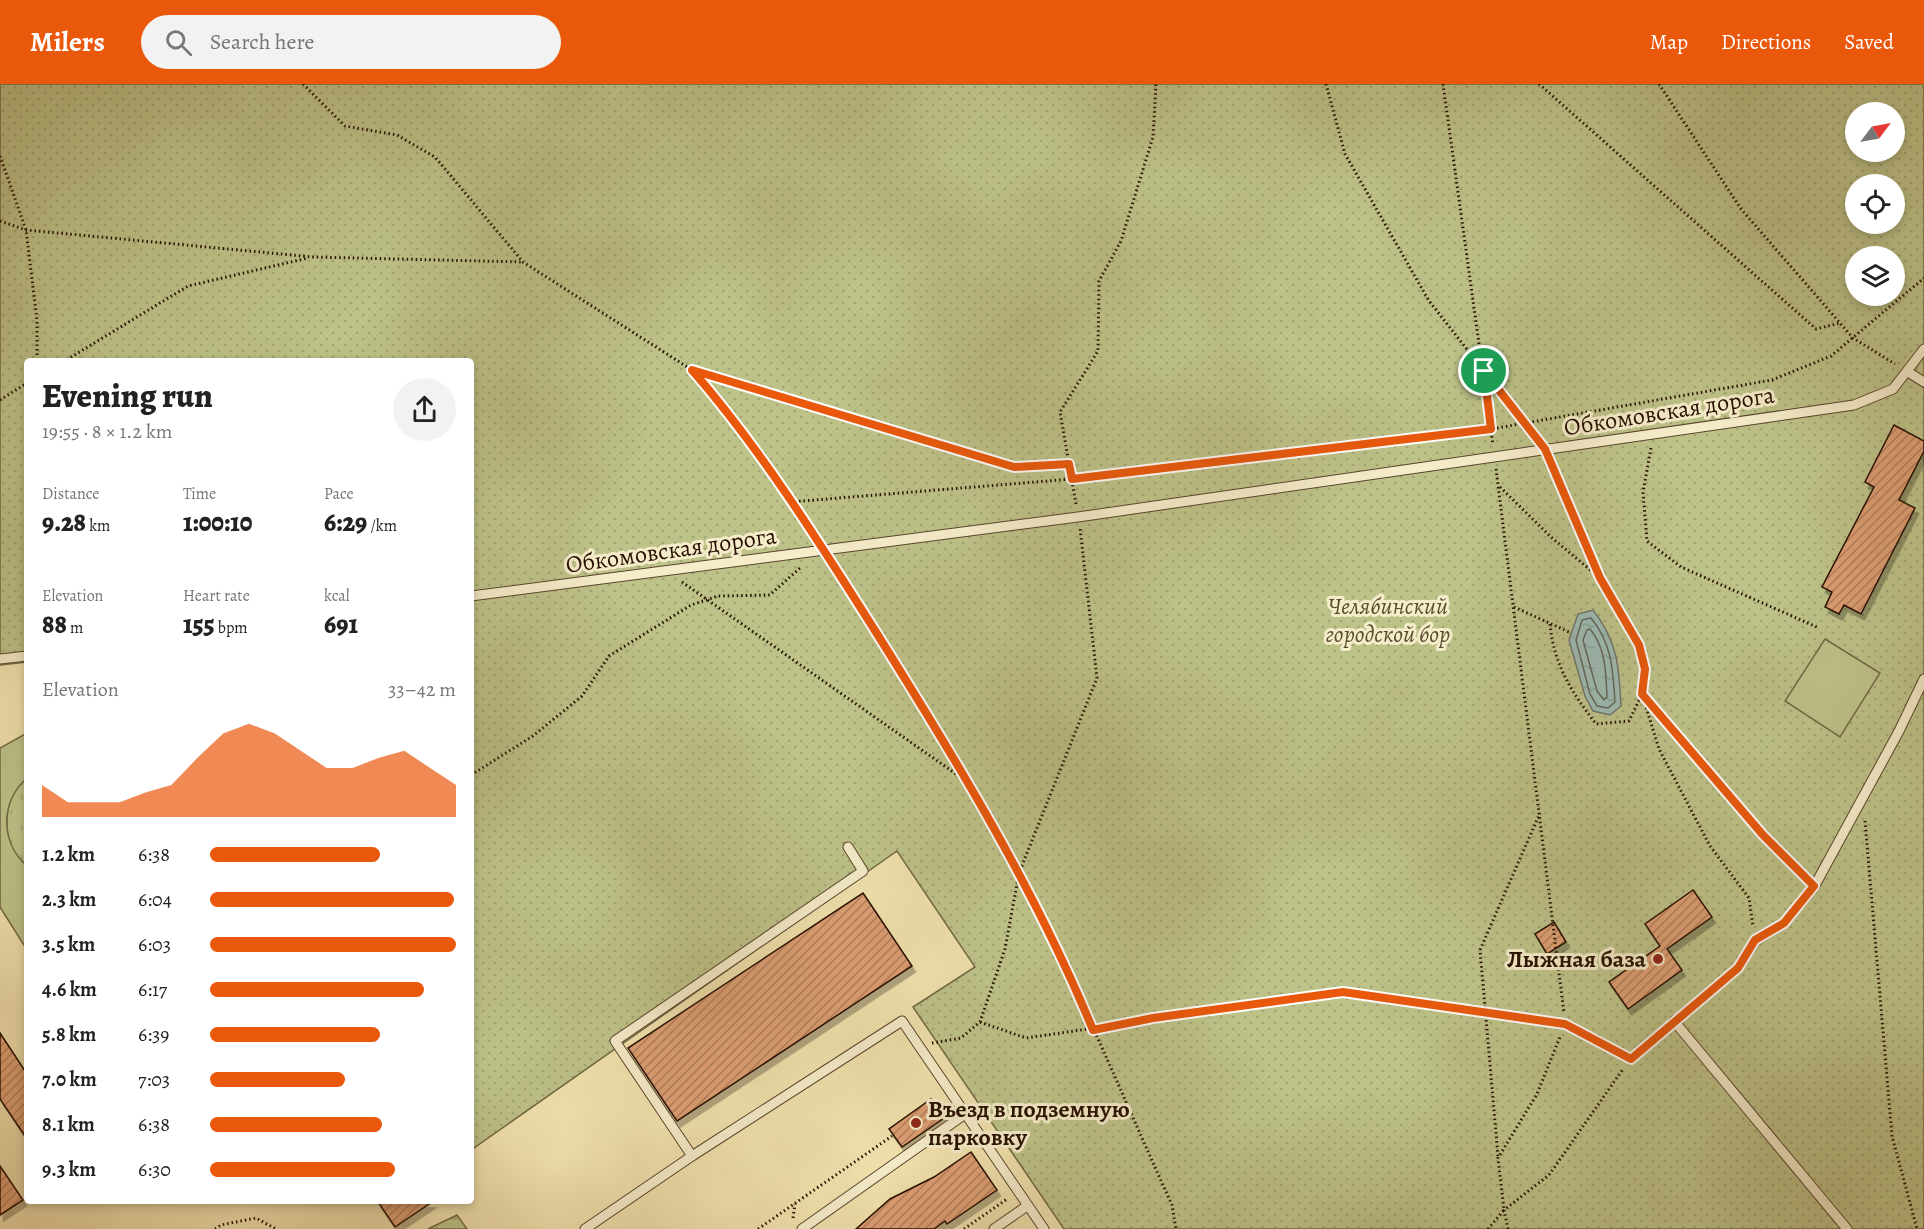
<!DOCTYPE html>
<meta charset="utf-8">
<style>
:root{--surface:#fff;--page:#f2f2f2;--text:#222;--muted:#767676;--accent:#ea580c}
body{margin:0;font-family:Alegreya,serif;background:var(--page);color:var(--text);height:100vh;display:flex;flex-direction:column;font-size:22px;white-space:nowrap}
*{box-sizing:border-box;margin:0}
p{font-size:20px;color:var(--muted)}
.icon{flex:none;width:33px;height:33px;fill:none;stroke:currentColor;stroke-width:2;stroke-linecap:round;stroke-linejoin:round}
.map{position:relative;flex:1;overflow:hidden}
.side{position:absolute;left:24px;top:274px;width:450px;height:846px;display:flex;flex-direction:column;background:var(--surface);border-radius:6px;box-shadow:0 3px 9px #0003}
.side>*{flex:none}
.needle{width:39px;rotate:58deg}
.tools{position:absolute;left:1845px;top:18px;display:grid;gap:12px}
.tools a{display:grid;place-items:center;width:60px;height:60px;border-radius:50%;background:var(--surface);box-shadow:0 3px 9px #0003;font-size:30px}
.pin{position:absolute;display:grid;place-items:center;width:51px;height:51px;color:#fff;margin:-26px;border:3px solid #fff;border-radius:50%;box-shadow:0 2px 6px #0007}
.round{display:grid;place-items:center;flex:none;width:63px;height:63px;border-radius:32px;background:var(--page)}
.overview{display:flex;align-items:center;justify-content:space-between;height:102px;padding:0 18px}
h1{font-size:33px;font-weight:800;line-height:45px}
.metrics{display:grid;grid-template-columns:repeat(3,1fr);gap:9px;height:102px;padding:6px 18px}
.metrics div{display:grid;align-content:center}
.metrics b{font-size:26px;font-weight:800}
.metrics small{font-size:16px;font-weight:400}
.metrics p{font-size:16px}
.chart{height:168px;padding:12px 18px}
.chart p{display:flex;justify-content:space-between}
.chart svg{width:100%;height:108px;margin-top:6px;fill:var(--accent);opacity:.7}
ul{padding:0 18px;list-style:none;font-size:20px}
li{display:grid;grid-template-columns:96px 72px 1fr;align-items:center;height:45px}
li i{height:15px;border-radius:8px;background:var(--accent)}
header{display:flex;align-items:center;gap:36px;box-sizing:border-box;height:84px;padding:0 30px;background:var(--accent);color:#fff}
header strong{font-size:28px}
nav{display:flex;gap:33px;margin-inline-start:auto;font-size:21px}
.search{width:420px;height:54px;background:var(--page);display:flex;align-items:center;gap:15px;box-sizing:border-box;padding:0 21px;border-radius:33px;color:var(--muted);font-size:22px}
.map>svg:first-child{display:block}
.grass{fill:url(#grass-tufts);stroke:#726944;stroke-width:1.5}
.forest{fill:url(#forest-firs);stroke:#726944;stroke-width:1.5}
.park{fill:url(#park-dots);stroke:#726944;stroke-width:1.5;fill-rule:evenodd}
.pitch{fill:#bdc288;stroke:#726944;stroke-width:1.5}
.water{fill:url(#water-ripples);stroke:#6e776d;stroke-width:1.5}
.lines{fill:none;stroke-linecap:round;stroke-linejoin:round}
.shore{stroke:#62665a;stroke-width:1.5}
.building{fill:url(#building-hatch);stroke:#271000;stroke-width:1.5;filter:url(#shadow)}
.lane-casing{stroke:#59442b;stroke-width:11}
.path{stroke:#271000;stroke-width:3;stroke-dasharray:1.5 3;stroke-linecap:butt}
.lane{stroke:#f5ecca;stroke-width:9}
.route-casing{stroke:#fff;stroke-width:12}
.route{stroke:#ea580c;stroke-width:8}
.poi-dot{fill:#8f2418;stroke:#f5ecca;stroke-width:2}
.labels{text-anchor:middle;stroke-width:6;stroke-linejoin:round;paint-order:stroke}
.street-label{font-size:24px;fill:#271000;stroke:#f5ecca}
.park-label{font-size:24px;font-style:italic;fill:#5c4e30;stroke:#f5ecca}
.poi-label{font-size:24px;font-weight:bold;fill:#271000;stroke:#f5ecca;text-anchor:end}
</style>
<header>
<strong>Milers</strong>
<div class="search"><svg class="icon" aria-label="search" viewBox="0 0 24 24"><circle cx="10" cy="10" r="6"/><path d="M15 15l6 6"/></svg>Search here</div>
<nav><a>Map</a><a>Directions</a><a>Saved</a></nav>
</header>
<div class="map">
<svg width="1924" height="1145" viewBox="0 0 1924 1145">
<defs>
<pattern id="grass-tufts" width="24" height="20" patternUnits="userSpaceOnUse" patternTransform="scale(1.5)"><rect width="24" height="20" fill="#bdc288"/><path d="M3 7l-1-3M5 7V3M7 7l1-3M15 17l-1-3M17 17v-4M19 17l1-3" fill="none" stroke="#a2a674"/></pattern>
<pattern id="forest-firs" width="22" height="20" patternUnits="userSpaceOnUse" patternTransform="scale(1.5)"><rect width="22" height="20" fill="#bdc288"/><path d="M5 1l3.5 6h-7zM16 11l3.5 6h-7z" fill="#a2a674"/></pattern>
<pattern id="park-dots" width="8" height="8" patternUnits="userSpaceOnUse" patternTransform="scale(1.5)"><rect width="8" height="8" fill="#bdc288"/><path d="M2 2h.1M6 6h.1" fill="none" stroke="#a2a674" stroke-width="1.8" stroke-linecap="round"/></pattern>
<pattern id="water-ripples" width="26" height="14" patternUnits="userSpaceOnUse" patternTransform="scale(1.5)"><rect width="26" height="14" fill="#9ebbb5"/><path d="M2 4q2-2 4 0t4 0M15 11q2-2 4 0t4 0" fill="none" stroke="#88a09a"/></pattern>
<pattern id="building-hatch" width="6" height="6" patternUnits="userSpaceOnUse" patternTransform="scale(1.5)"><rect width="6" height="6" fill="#dd9e73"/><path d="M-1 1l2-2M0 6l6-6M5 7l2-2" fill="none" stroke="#b37f5c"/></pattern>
<filter id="shadow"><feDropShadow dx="3.5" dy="6" stdDeviation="0" flood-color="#0004"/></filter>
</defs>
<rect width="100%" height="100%" fill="#f0e1ad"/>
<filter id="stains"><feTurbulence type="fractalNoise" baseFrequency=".00333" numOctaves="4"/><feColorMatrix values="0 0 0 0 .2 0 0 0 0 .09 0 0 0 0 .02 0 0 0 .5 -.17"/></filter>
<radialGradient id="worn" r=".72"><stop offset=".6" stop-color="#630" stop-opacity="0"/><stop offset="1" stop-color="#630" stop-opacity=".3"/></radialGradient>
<!-- grass -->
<path class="grass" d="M27 694V782C0 759 0 718 27 694Z"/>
<!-- forest -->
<path class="forest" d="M457 1131 467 1145H428Z"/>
<!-- park -->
<path class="park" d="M0 0H1924V1145H1064L913 923 975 883 897 767 471 1066V278H27V578L0 581ZM1856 28H1894V68H1856ZM1856 100H1894V140H1856ZM1856 172H1894V212H1856Z"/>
<!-- pitch -->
<g class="pitch">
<path d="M1825 555 1880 589 1840 653 1785 617Z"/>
<path d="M27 649V694C0 717 0 759 27 782V866L0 823V664Z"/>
</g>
<!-- water -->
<path class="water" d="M1593 526C1618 558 1619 583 1621 622L1610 631 1593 627 1585 612 1569 556 1578 530Z"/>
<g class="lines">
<!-- shore -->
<g class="shore">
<path d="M1591 534C1612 559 1613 587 1615 618L1608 624 1597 622 1590 610 1576 556 1582 536Z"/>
<path d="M1587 546 1590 545C1606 564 1606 590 1607 613L1604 616 1597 607 1583 556Z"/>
</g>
</g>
<!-- building -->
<g class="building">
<path d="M1894 341 1924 357V367L1899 416 1915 424 1861 530 1844 521 1839 530 1825 523 1832 508 1822 503 1874 403 1865 398Z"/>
<path d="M1693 806 1712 833 1667 865 1682 886 1628 925 1609 898 1660 862 1645 840Z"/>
<path d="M863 809 912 882 677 1037 628 964Z"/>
<path d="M1554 838 1566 858 1547 870 1535 850Z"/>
<path d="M0 949 27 990V1055L0 1015Z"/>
<path d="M931 1015 944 1034 902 1063 889 1045Z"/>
<path d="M971 1068 997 1106 947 1140 945 1137 934 1145H856L890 1115 934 1093Z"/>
<path d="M0 1082 23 1116 0 1131Z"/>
<path d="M378 1118H432L395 1143Z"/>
</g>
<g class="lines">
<defs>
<g id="lane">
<path d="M1908 288 1924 298"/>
<path d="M471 512 1078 433 1854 321 1893 305 1924 265"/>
<path d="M0 575 27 572"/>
<path d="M1674 937 1847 1145"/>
<path d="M1565 940 1631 975 1738 884 1755 857 1784 839 1814 803 1899 647 1924 595"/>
<path d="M692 1072 615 957 863 787 848 763"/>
<path d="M585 1145 692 1072 902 937 1044 1145"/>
<path d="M802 1145 965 1030"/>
<path d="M994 1145 1027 1122"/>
</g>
</defs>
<!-- lane casing -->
<use href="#lane" class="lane-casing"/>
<!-- path -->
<g class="path">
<path d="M303 0 345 42 397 51 435 73 523 178 692 286 714 311 816 454"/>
<path d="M1326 0 1345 70 1429 217 1536 353"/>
<path d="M1443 0 1493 361"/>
<path d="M1539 0 1816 245 1840 239"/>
<path d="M1659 0 1741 125 1853 254 1895 280"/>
<path d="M0 72 26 146 37 236V278"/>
<path d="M0 137 26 146 313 173 523 178"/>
<path d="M63 278 188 202 308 174"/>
<path d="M694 287 1014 383 1069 380"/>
<path d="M0 316 27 299"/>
<path d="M1651 364 1643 408 1647 457 1681 483 1819 544"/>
<path d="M1550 377 1600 494"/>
<path d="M1496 385 1564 929"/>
<path d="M1500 403 1552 454 1600 494 1639 561 1645 586 1642 610 1763 751 1806 795"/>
<path d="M790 418 1072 395 1491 345 1772 296 1831 272 1924 194"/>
<path d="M1076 420 1060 328 1098 267 1099 197 1121 157 1153 53 1156 0"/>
<path d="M831 477C896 581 964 683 1020 792 1076 899 1122 1011 1172 1121L1176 1145"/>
<path d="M682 498 966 697"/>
<path d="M1514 523 1569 548"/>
<path d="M1550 540C1554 581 1571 607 1596 640L1629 637 1642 610 1659 665 1710 762 1749 814 1753 842"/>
<path d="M471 691 533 652 582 612 609 572 691 521 718 512 770 511 801 483"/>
<path d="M1865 737 1892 1052 1917 1145"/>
<path d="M980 938 1026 954 1343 908 1552 938"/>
<path d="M932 959 961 954 980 938 1005 865 1019 789 1097 594 1080 444"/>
<path d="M1498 1072 1480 866 1540 729"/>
<path d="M793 1134 795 1120"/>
<path d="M215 1145 221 1141 256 1134 276 1145"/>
<path d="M758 1145 892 1052"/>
<path d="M964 1145 1007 1115"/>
<path d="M1488 1145 1504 1126 1498 1074 1537 1010 1560 953"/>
<path d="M1508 1145 1504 1126 1549 1091 1623 985"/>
</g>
<!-- lane -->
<use href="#lane" class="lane"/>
</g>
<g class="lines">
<defs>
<path id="route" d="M692 286 1014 383 1069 380 1072 395 1491 345 1484 287 1545 365 1600 494 1639 561 1645 585 1642 610 1763 751 1814 802 1784 839 1755 856 1738 884 1631 975 1565 940 1343 908 1153 934 1093 946C1035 805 955 674 874 545 819 458 760 364 692 286Z"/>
</defs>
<!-- route casing -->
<use href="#route" class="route-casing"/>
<!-- route -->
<use href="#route" class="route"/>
</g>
<!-- markers -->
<g class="poi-dot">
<circle cx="1658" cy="875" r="6"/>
<circle cx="916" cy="1039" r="6"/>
</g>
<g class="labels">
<!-- street labels -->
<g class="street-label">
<text transform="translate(1669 327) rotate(-9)" y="8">Обкомовская дорога</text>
<text transform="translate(671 466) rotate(-8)" y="8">Обкомовская дорога</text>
</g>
<!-- park labels -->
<g class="park-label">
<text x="1388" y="530">Челябинский<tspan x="1388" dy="28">городской бор</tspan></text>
</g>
<!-- poi labels -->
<g class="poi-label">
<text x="1646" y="883">Лыжная база</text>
<text x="928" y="1033" text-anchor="start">Въезд в подземную<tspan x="928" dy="28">парковку</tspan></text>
</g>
</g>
<rect width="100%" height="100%" filter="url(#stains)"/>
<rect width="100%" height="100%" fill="url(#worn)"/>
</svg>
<div class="tools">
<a><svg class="needle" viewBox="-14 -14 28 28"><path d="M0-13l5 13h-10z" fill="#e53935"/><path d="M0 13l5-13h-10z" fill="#767676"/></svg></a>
<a><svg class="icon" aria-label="locate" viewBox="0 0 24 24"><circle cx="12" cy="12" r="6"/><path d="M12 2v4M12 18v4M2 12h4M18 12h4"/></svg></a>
<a><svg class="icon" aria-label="layers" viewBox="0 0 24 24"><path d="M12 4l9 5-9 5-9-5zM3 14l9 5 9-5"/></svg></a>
</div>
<div class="pin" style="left:1484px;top:287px;background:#1e9e55"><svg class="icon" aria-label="arrive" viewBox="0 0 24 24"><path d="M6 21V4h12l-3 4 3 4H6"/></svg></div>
<section class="side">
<div class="overview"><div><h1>Evening run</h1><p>19:55 · 8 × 1.2 km</p></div><a class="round"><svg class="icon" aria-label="share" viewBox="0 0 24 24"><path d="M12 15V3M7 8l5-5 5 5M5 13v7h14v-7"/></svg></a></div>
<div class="metrics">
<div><p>Distance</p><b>9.28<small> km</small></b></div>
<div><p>Time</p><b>1:00:10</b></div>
<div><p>Pace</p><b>6:29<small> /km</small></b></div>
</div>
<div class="metrics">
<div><p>Elevation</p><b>88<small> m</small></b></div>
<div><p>Heart rate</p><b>155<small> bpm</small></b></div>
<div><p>kcal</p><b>691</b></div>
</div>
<div class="chart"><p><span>Elevation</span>33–42 m</p>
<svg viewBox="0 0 160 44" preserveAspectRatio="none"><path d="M0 44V31L10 38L20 38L30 38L40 34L50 31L60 20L70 10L80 6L90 10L100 17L110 24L120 24L130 20L140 17L150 24L160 31V44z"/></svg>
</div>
<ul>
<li><b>1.2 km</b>6:38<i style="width:69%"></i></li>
<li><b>2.3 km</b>6:04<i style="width:99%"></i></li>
<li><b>3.5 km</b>6:03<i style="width:100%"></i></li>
<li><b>4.6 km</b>6:17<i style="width:87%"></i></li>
<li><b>5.8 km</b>6:39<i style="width:69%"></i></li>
<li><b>7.0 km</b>7:03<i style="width:55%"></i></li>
<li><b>8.1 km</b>6:38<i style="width:70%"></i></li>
<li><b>9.3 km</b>6:30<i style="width:75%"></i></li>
</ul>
</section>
</div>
